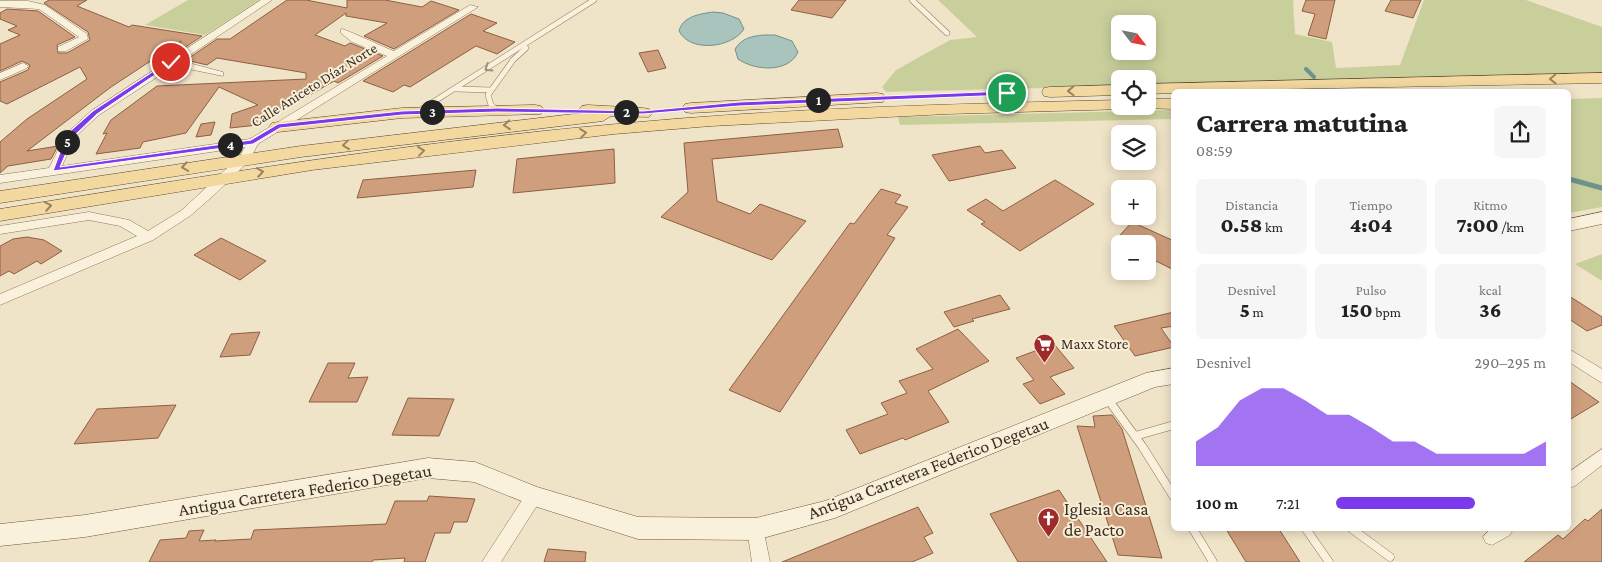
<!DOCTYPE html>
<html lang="es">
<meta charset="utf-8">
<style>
:root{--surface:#fff;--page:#f6f6f6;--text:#222;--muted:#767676;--accent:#7c3aed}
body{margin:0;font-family:"Crimson Pro",serif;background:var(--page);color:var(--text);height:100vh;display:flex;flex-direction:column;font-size:19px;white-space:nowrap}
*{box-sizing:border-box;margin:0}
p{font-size:16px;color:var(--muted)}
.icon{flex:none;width:28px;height:28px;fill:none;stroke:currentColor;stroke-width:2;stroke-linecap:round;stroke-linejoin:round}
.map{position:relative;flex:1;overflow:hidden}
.side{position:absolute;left:1171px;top:89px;width:400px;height:442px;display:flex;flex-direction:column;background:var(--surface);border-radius:8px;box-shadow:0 2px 12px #0003}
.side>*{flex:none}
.needle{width:32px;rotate:122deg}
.controls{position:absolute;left:1111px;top:15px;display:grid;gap:10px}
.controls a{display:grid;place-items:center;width:45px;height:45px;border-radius:8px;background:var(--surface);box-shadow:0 2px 12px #0003;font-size:25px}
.pin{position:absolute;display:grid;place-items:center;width:42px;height:42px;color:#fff;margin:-21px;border:2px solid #fff;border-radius:50%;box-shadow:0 1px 5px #0007}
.km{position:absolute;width:25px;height:25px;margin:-12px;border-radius:50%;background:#222;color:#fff;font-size:14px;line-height:25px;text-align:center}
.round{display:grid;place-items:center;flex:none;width:52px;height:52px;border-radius:8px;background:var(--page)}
.headline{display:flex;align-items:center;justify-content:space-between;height:85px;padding:0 25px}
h1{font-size:28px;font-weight:800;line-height:38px}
.stats{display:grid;grid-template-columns:repeat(3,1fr);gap:8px;height:85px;padding:5px 25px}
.stats div{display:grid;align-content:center;border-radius:8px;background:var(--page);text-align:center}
.stats b{font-size:21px;font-weight:800}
.stats small{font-size:14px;font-weight:400}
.stats p{font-size:14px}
.chart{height:140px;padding:10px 25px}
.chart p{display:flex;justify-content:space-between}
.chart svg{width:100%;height:90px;margin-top:5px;fill:var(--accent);opacity:.7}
ul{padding:0 25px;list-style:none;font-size:16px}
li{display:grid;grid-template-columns:80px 60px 1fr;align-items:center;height:38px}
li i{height:12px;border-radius:6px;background:var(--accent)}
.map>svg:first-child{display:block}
.green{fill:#c9cf9b;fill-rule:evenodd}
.water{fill:#a9c4bc;stroke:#6f938a}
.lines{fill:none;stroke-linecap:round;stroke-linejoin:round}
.stream-far1{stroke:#6f938a;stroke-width:4}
.stream{stroke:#6f938a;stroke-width:5}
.building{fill:#cf9f7d;stroke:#8d5f41}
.lane-far1-casing{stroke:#8d765c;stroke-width:6}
.lane-casing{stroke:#8d765c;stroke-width:9}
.street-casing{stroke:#8d765c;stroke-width:1}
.secondary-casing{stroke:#6f573f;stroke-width:1}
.primary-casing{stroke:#5b4430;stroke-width:1}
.lane-far1{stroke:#faf1dc;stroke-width:5}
.lane{stroke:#faf1dc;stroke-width:8}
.street{fill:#faf1dc;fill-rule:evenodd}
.secondary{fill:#faf1dc;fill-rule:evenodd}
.primary{fill:#f3d9a0;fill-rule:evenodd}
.oneway{stroke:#9c907e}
.oneway2{stroke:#988460}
.route{fill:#7c3aed;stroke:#fff}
.labels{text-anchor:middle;stroke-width:4;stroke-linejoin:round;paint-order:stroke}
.street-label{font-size:15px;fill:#3d2e20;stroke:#f7eed8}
.poi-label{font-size:15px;fill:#3d2e20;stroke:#f7eed8;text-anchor:start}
.near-street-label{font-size:18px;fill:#3d2e20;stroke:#f7eed8}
.near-poi-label{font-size:18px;fill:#3d2e20;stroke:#f7eed8;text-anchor:start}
</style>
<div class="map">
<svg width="1602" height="562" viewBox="0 0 1602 562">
<rect width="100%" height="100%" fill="#f0e4c8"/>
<!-- green -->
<g class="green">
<path d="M188 0H259L205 35 145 25Z"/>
<path d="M938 0H1293L1295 34 1332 42 1336 68 1400 65 1424 0H1526L1602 27V72L1148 85V79H1120V86L886 92 882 87 896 70 950 40 977 37ZM1120 24H1148V51H1120Z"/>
<path d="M1602 98V207L1569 213V99Z"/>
<path d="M1174 110V119L900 125 898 117Z"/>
<path d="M1602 254V281L1575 264Z"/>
</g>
<!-- water -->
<g class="water">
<path d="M713 12 723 13 739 19 744 29C732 48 690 53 679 31 683 16 700 14 713 12Z"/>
<path d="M764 35H775L792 41 798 52C789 73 755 71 738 59L735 49C742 38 752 36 764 35Z"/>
</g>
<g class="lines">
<!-- stream-far1 -->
<path class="stream-far1" d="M1306 69 1314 77"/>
<!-- stream -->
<path class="stream" d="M1569 179 1602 188"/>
</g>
<!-- building -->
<g class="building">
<path d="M49 0H87L77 6 129 27 132 25 202 36 175 54 181 41 111 87 27 151 58 146 51 159 8 166 0 173V142L27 119 87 79 80 67 7 104 0 101V82L28 70 30 65 22 61 0 71V44L20 35 8 30 17 26 0 19V13L7 9 38 11 75 37 57 45 58 53H67L90 40 88 32 44 3Z"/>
<path d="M287 0H306L347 8V0H385L422 7 431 1 459 10 394 49 364 36 387 23 346 16V13L315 35 345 46 350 43 383 56 338 83 334 81 258 125 230 128 232 114 258 105 219 87 186 133 143 142 140 148 96 154 107 133 103 134 111 120 157 86 306 79V73L217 58 207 65 186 60 217 39H230Z"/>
<path d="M799 0H846L832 18 791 10Z"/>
<path d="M1306 0H1335L1326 39 1308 35 1315 14 1302 11Z"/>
<path d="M1391 0H1421L1413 18 1385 11Z"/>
<path d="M471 14 497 23 483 31 515 42 497 54 476 46 410 87 404 85 393 92 363 81Z"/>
<path d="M658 50 666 68 648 72 639 53Z"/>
<path d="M215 122 211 135 196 137 201 124Z"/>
<path d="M838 129 843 147 712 159 717 201 750 214 760 204 806 221 772 260 661 217 688 192 684 143Z"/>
<path d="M980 146 985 153 1002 150 1016 168 949 181 932 155Z"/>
<path d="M614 149 615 183 513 193 517 159Z"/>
<path d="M476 170 473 187 357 198 363 180Z"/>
<path d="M1055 180 1094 204 1020 251 981 224 985 222 967 210 986 199 1003 211Z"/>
<path d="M881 189 901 195 895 203 908 207 887 235 895 238 780 412 729 390 850 223 854 224Z"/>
<path d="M1132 222 1174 241V270L1148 257V244H1112Z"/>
<path d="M27 237 44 240 62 251 41 264 37 261 14 274 9 271 0 276V246L13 239Z"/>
<path d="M221 238 266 261 240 280 194 255Z"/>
<path d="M1000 295 1010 309 972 319 974 321 954 327 944 312Z"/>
<path d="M1569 296 1602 317V325L1587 331 1569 319Z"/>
<path d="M1174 312V326L1161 328 1174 347 1135 356 1114 326Z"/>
<path d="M958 329 989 361 928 391 949 422 905 440 903 438 860 454 846 430 888 414 881 403 907 393 899 381 933 369 916 349Z"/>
<path d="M260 332 250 355 220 357 231 334Z"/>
<path d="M1054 344 1074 368 1050 377 1065 394 1040 404 1023 384 1034 380 1016 358Z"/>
<path d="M328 363H355L348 378 368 377 357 402H309Z"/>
<path d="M1569 381 1599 402 1569 420Z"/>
<path d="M408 398 454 399 439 436 392 435Z"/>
<path d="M176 405 158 438 74 444 97 409Z"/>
<path d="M1112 415 1122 429 1162 558 1118 555 1077 426 1095 427 1093 416Z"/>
<path d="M1059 490 1107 562H1018L990 514Z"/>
<path d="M429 496 475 499 467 522H454L450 533H435L425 562H404L405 558 373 560 372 562H149L160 540 186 538 189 531 204 530 199 541 216 540 215 541 251 539 254 530 386 524 395 501H427Z"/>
<path d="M918 507 933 533 924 537 933 553 924 557 912 562H782Z"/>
<path d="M1602 509V562H1524L1558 535 1563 539 1585 519 1588 521Z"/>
<path d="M1226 529H1279L1300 562H1246Z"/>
<path d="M548 549 586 552 585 562H544Z"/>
</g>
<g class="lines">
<defs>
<g id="lane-far1">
<path d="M912 0 947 33"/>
<path d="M456 89 491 90"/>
<path d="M497 110 491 105 488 95 513 60 526 48"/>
<path d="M419 111 594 0"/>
</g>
<g id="lane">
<path d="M1107 398 1142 446 1174 497"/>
<path d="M1135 436 1174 425"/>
<path d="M1193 529 1213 562"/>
<path d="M1306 529 1329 562"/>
<path d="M1352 529 1390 557"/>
</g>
<g id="street">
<path d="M261 0H272L181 61 223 72V76L174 66 99 115 75 137 62 166 250 139 387 56 352 42 341 33V29C344 28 385 48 394 51L470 5 478 7 258 144 249 161 214 195 190 216 153 240 0 305V294L137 236 120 226 89 220 0 234V226L89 212 129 220 148 231 182 210 240 156 245 147 0 183V175L49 168 66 134 91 111Z"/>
<path d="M0 1H28L45 5 87 34 88 39 66 51H58V47L79 37 39 9 0 7Z"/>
<path d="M23 63 28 66 27 68 0 80V73Z"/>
<path d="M1569 349 1602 369V383L1569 362Z"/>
<path d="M1602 449V465L1575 486 1569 488V472Z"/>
<path d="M534 488 540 491 543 496 501 562H482L528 491Z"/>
<path d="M756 521 762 523 770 562H752L747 529 750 523Z"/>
<path d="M1490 529H1513L1510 535 1492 545 1486 543 1483 537Z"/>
</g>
<g id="secondary">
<path d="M1602 212V224L1569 231V219Z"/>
<path d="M1174 368V384L1155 387 835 518 756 540 638 539 534 506 474 482 428 478 85 537 0 546V524L85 515 428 458 475 462 537 487 638 517 756 518 825 501 1146 373Z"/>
</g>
<g id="primary">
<path d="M1602 73V83L1174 91V93L1148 94V84Z"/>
<path d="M1120 85V95L1050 97 1044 96 1042 92 1044 88 1050 87Z"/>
<path d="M877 93 883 94 885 98 883 102 691 113 685 112 682 108 685 104 691 103Z"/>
<path d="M1148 99H1174V109L1142 108 1148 106Z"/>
<path d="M1120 100V106H1128L1126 109 947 114 711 126 614 134 312 170 0 221V209C205 176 410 142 617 124 784 108 952 104 1120 100Z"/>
<path d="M535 105 541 106 544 110 541 114 402 118 278 132 272 131 269 127 272 123 278 122 402 108Z"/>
<path d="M588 105 643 108 649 109 652 113 649 117 611 116 603 121 301 157 0 203V191L301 146 582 113 579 110 582 106Z"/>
</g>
</defs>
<!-- lane-far1 casing -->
<use href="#lane-far1" class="lane-far1-casing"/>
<!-- lane casing -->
<use href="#lane" class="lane-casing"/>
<!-- street casing -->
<use href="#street" class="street-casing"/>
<!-- secondary casing -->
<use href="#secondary" class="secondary-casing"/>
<!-- primary casing -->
<use href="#primary" class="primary-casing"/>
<!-- lane-far1 -->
<use href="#lane-far1" class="lane-far1"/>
<!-- lane -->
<use href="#lane" class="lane"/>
<!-- street -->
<use href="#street" class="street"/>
<!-- secondary -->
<use href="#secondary" class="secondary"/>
<!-- primary -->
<use href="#primary" class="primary"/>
</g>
<!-- one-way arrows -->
<defs><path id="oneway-chevron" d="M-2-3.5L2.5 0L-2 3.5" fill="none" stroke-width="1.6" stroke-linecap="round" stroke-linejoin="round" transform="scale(1.25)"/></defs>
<use class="oneway" href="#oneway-chevron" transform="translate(488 68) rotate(148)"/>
<g class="oneway2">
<use href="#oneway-chevron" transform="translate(1553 79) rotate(179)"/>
<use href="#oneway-chevron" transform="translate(1071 91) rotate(178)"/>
<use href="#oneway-chevron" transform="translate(507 125) rotate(175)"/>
<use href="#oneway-chevron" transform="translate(583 133) rotate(-7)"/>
<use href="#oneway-chevron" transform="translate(346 145) rotate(173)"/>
<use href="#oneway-chevron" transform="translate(421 151) rotate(-7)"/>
<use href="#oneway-chevron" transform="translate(185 167) rotate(171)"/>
<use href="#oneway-chevron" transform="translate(260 172) rotate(-9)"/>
<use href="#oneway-chevron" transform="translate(48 206) rotate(-10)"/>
</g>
<!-- route -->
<path class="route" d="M169 61 174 62 97 114 73 137 60 167 251 140 278 124 402 111 497 108 643 111 739 102 1007 91 1010 93 1007 95 739 106 643 114 497 112 402 115 280 128 253 144 53 171 67 134 93 111Z"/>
<!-- icons -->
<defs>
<symbol id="supermarket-pin" viewBox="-11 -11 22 30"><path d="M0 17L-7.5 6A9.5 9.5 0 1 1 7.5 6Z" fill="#9e2a2b" stroke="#f7eed8"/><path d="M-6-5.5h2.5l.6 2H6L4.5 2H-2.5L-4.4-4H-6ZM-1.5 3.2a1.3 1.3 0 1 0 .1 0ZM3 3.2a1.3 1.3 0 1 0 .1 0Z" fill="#fff"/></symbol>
<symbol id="church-pin" viewBox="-11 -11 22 30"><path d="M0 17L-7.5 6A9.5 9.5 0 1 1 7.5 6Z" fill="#9e2a2b" stroke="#f7eed8"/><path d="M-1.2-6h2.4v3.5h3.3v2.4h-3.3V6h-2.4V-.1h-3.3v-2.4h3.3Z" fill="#fff"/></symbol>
</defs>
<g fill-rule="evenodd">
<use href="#supermarket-pin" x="1032" y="332" width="25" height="34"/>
<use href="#church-pin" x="1036" y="506" width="25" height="34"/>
</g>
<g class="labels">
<!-- street labels -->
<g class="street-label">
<text transform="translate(314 85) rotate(-32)" y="5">Calle Aniceto Díaz Norte</text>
</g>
<!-- poi labels -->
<g class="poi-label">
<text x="1061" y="349">Maxx Store</text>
</g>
<!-- near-street labels -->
<g class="near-street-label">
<text transform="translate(928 468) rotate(-21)" y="6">Antigua Carretera Federico Degetau</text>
<text transform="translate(305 490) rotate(-9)" y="6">Antigua Carretera Federico Degetau</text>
</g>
<!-- near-poi labels -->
<g class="near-poi-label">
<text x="1064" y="515">Iglesia Casa<tspan x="1064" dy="21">de Pacto</tspan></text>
</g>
</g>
</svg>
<div class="controls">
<a><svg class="needle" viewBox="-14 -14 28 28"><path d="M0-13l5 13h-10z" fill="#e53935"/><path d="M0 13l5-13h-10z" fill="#767676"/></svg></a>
<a><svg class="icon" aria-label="locate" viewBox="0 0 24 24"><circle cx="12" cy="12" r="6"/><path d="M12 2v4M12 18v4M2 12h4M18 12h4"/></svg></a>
<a><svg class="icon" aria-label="layers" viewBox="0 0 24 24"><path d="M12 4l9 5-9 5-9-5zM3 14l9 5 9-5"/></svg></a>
<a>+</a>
<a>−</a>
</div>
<div class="pin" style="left:1007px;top:93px;background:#1e9e55"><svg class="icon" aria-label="arrive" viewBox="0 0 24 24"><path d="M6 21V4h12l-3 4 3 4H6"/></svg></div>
<div class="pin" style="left:171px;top:62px;background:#d93025"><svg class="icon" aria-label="check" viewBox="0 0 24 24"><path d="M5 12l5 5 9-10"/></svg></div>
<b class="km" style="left:818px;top:100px">1</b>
<b class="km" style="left:626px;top:112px">2</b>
<b class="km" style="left:432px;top:112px">3</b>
<b class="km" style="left:230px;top:145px">4</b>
<b class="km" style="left:67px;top:142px">5</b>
<section class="side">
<div class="headline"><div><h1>Carrera matutina</h1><p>08:59</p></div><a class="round"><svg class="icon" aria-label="share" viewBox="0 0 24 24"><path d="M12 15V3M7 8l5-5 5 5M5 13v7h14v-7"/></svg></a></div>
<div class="stats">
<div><p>Distancia</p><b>0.58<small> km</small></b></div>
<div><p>Tiempo</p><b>4:04</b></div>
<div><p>Ritmo</p><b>7:00<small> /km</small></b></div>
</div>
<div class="stats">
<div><p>Desnivel</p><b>5<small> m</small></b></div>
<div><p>Pulso</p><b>150<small> bpm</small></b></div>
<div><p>kcal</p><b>36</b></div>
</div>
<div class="chart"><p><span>Desnivel</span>290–295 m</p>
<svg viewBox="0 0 160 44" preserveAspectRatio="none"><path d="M0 44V32L10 25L20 12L30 6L40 6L50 12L60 19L70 19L80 25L90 32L100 32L110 38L120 38L130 38L140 38L150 38L160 32V44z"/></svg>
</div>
<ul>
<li><b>100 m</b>7:21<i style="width:66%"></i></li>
</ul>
</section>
</div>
